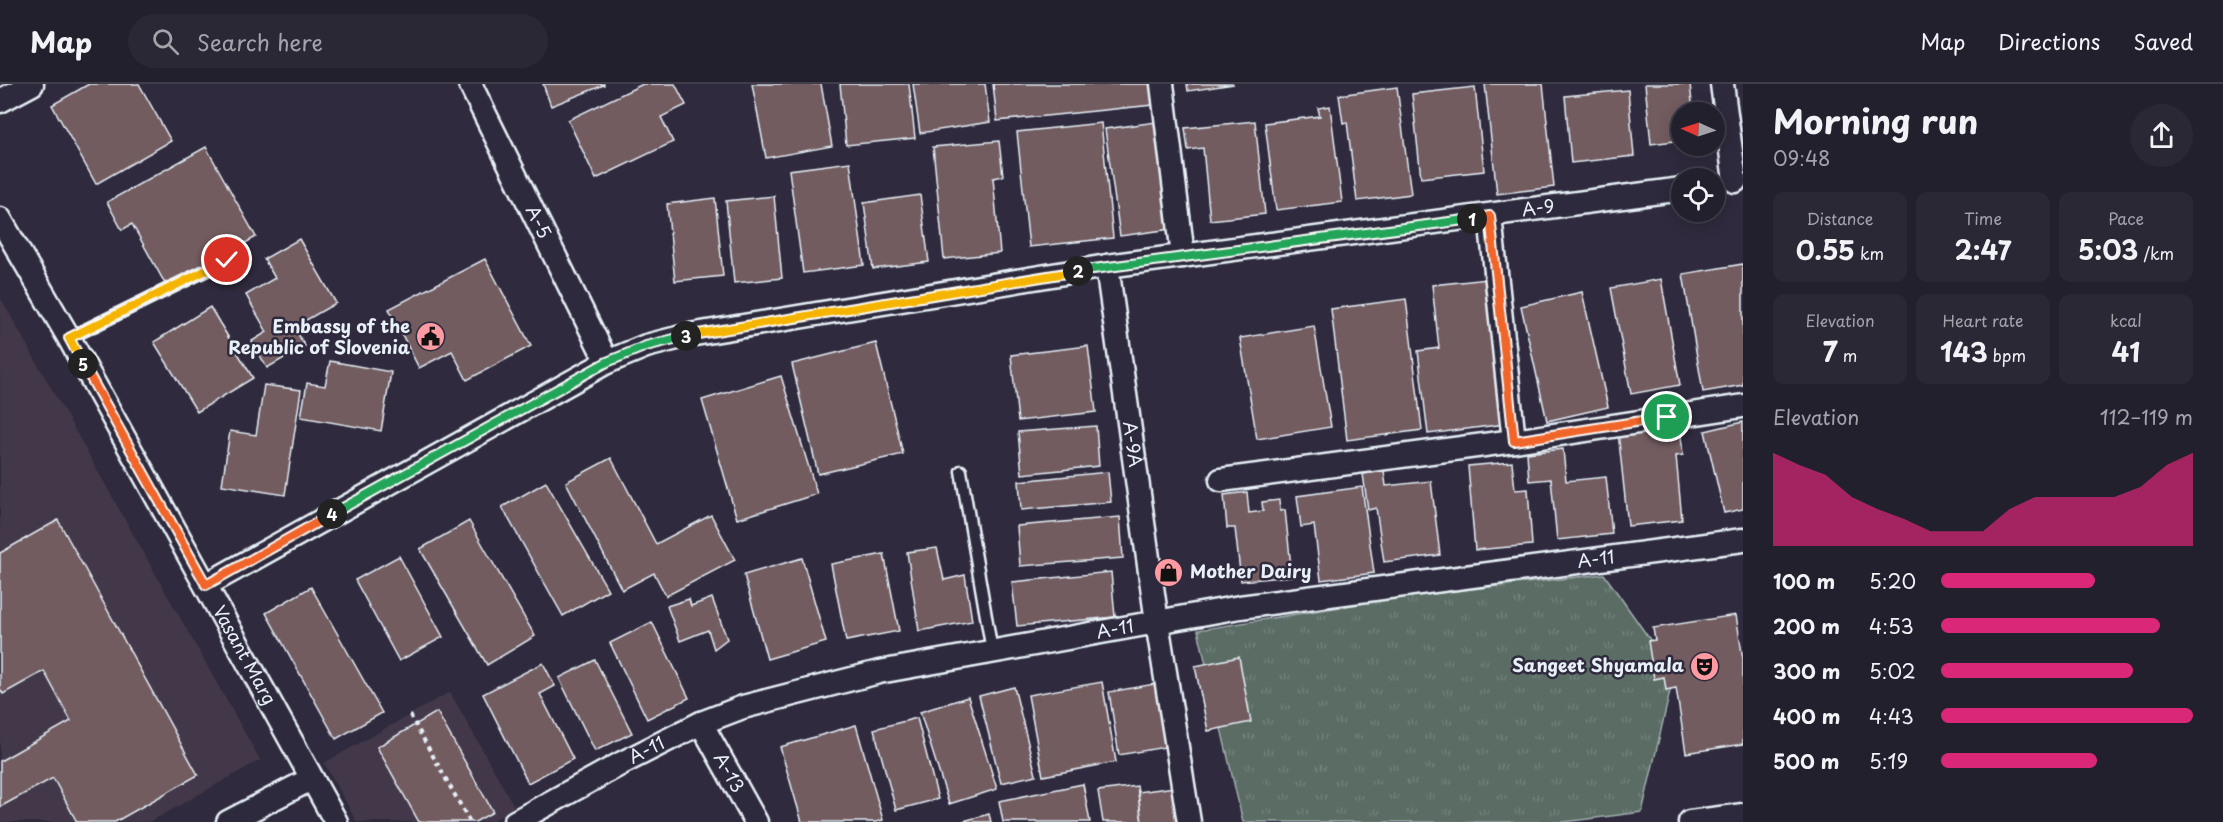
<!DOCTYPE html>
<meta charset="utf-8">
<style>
:root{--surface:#23202e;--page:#2b2836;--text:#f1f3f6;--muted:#a3a3aa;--line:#403e4a;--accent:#db2777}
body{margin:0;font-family:"Playpen Sans",sans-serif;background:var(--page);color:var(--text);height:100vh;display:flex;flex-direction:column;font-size:22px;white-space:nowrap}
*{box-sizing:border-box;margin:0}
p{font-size:20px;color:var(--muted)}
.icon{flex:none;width:33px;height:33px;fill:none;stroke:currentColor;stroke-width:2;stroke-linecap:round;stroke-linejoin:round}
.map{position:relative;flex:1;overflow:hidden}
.details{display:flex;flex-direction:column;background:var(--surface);width:480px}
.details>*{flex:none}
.needle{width:39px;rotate:273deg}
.fabs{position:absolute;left:1671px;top:18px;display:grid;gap:12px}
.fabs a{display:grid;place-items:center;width:54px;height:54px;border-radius:50%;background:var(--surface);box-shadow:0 3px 15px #0003,0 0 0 2px var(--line);font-size:30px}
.pin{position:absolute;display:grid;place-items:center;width:51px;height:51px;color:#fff;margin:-26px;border:3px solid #fff;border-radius:50%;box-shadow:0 2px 6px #0007}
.km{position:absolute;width:30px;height:30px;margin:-15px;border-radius:50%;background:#222;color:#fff;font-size:16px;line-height:30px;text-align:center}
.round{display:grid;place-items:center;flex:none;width:63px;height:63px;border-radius:32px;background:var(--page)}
.overview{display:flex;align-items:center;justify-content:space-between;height:102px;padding:0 30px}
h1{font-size:33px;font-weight:700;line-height:45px}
.figures{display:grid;grid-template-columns:repeat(3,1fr);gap:9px;height:102px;padding:6px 30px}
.figures div{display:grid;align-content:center;border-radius:12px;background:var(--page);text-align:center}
.figures b{font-size:26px;font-weight:700}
.figures small{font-size:16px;font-weight:400}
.figures p{font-size:16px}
.chart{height:168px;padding:12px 30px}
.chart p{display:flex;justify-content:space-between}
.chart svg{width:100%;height:108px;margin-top:6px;fill:var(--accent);opacity:.7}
ul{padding:0 30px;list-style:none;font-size:20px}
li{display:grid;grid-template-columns:96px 72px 1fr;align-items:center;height:45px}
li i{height:15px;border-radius:8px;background:var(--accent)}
header{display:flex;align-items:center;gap:36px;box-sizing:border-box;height:84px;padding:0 30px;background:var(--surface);border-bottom:2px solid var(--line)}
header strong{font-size:28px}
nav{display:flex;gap:33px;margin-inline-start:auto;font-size:21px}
.search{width:420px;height:54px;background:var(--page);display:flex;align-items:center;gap:15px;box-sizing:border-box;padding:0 21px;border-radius:33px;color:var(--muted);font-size:22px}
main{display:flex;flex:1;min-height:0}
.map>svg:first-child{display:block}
.built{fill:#433948}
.grass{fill:url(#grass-tufts);stroke:#a1aeae;stroke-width:1.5}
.building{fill:#725c61;stroke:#e8f1f8;stroke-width:1.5}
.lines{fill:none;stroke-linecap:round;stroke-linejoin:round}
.lane-casing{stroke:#e8f1f8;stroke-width:15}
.street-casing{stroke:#e8f1f8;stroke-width:27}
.path{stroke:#e8f1f8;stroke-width:4;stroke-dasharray:4.5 4.5;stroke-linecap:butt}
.lane{stroke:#2f2a3d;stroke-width:10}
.street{stroke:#2f2a3d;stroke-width:22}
.split-1-casing{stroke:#fff;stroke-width:12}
.split-2-casing{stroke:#fff;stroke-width:12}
.split-3-casing{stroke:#fff;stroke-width:12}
.split-4-casing{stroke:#fff;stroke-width:12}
.split-5-casing{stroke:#fff;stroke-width:12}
.split-6-casing{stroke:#fff;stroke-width:12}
.split-1{stroke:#f0652b;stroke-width:8}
.split-2{stroke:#22a559;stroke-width:8}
.split-3{stroke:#f5b400;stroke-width:8}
.split-4{stroke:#22a559;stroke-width:8}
.split-5{stroke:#f0652b;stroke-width:8}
.split-6{stroke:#f5b400;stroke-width:8}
.labels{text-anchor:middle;stroke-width:5;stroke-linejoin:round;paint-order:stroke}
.street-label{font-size:18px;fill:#e8f1f8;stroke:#2f2a3d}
.poi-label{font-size:18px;font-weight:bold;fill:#e8f1f8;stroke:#2f2a3d;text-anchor:end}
</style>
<header>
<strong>Map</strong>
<div class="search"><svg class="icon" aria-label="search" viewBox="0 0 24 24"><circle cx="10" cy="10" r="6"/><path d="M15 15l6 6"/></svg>Search here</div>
<nav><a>Map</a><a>Directions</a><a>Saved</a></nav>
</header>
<main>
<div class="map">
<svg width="1743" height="738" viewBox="0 0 1743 738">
<defs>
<pattern id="grass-tufts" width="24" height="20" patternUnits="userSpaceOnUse" patternTransform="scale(1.5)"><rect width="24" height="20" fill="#5a6c64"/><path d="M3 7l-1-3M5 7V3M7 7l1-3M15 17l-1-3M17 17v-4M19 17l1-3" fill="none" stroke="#72817b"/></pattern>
</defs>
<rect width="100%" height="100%" fill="#2f2a3d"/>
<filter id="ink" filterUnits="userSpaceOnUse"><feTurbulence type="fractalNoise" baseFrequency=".0167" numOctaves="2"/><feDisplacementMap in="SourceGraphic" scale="12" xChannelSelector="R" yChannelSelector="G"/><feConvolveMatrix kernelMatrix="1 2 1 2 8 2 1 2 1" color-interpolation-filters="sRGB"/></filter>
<g filter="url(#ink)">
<!-- built -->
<g class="built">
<path d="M0 213 260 676 150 738H0Z"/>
<path d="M450 608 515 724 490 738H357L324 679Z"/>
</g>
<!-- grass -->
<path class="grass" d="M1604 490 1674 590 1642 728 1564 738H1243L1198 546 1402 513Z"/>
<!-- building -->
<g class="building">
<path d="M89 0H139L171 57 96 100 52 21Z"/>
<path d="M543 0H604V1L551 22Z"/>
<path d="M643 0H675L686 21 661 33 673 58 596 95 568 36Z"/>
<path d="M752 0H821L832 62 766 74Z"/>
<path d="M840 0H909L915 54 846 61Z"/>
<path d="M913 0H985L990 38 920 49Z"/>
<path d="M993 0H1150L1153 21 997 37Z"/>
<path d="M1187 0H1234L1188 7Z"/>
<path d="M1485 0H1543L1554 103 1497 110Z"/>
<path d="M1645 0H1690L1693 28H1682V56L1651 60Z"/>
<path d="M1397 3 1411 110 1357 117 1347 38 1343 39 1339 11Z"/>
<path d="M1475 3 1484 87 1421 94 1412 10Z"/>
<path d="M1628 6 1634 72 1571 79 1565 12Z"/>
<path d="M1330 22 1342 118 1276 126 1265 39 1320 32 1318 24Z"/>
<path d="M1255 37 1265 130 1210 136 1203 64 1188 66 1185 44Z"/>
<path d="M1156 38 1171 145 1120 152 1105 45Z"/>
<path d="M1101 39 1113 154 1029 163 1017 48Z"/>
<path d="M999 57 1003 92 993 94 1000 169 944 175 933 63Z"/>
<path d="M206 63 256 153 167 203 132 140 122 146 107 118Z"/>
<path d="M850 78 864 181 803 189 789 86Z"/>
<path d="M920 111 929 178 873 185 864 119Z"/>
<path d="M774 112 782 194 734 199 726 117Z"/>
<path d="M715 114 723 192 675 197 667 120Z"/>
<path d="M299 155 336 219 294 243 305 262 267 284 252 257 267 248 246 211 275 194 264 175Z"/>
<path d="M485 175 531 262 467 296 452 267 419 284 389 225Z"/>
<path d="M1743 180V301L1703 308 1683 190Z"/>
<path d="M1488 195 1505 340 1428 350 1418 267 1439 264 1432 201Z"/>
<path d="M1661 195 1680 301 1631 310 1611 204Z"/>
<path d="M1582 208 1608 323 1547 337 1521 222Z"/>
<path d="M1406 215 1422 346 1347 356 1331 225Z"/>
<path d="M210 223 253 294 197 328 154 258Z"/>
<path d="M1314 242 1331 343 1257 355 1240 254Z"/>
<path d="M876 259 903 370 818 390 792 280Z"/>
<path d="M1088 262 1096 328 1018 337 1011 271Z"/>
<path d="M330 277 391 288 381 347 301 333 307 299 325 302Z"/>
<path d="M781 292 817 410 737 435 702 316Z"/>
<path d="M264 301 301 306 285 411 222 401 230 347 256 351Z"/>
<path d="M1743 338V425L1724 429 1705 347Z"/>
<path d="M1096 342 1099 382 1022 390 1018 348Z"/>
<path d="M1680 342 1683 371 1676 372 1682 436 1628 442 1618 348Z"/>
<path d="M1563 365 1566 397 1606 393 1612 450 1557 456 1551 395 1529 397 1527 369Z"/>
<path d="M611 374 656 460 711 431 735 476 666 512 654 489 622 506 566 398Z"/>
<path d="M1512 378 1515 406 1528 405 1532 461 1475 466 1468 382Z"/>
<path d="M1384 387 1386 402 1431 397 1440 471 1384 478 1376 424 1368 426 1363 390Z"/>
<path d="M1108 388 1111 418 1021 426 1019 397Z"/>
<path d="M546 398 608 506 563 532 502 423Z"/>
<path d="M1362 403 1374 489 1321 496 1314 441 1301 443 1297 412Z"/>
<path d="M1247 408 1249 429 1263 427 1262 418 1279 416 1280 427 1285 426 1292 492 1241 497 1235 444H1227L1224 411Z"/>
<path d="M1120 433 1123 474 1020 482 1017 442Z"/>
<path d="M58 436 198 691 115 738H77L53 694 0 723V677L71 637 44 587 3 610 0 605V469Z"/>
<path d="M469 437 535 552 487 581 420 465Z"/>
<path d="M937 464 944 496 965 491 972 537 919 547 907 468Z"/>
<path d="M884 470 899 547 846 557 831 480Z"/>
<path d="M399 472 443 553 399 577 355 496Z"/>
<path d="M802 474 826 558 767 575 744 491Z"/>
<path d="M1111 488 1115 533 1017 542 1012 498Z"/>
<path d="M311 503 382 629 336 655 266 529Z"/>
<path d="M712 514 727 555 714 565 708 546 680 557 667 522 689 515 691 522Z"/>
<path d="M1736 531 1743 575V660L1686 669 1676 604 1666 606 1664 593 1654 595 1648 557 1655 556 1653 544Z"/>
<path d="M652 538 689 614 647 635 610 559Z"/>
<path d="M1239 573 1251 638 1208 647 1195 582Z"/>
<path d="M595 576 632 649 595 667 559 594Z"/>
<path d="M543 579 555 602 540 610 573 675 528 699 483 610Z"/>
<path d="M1102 598 1116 678 1043 692 1028 611Z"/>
<path d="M1160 599 1171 662 1119 671 1109 608Z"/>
<path d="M1014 603 1036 691 1001 699 979 612Z"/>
<path d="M968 613 997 705 949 720 920 628Z"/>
<path d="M437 628 493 728 475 738H419L377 663Z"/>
<path d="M917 634 938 715 896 726 874 645Z"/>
<path d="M856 641 883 736 876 738H802L780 663Z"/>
<path d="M1083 700 1090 738H1003L999 717Z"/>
<path d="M1137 702 1142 738H1103L1098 707Z"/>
<path d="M1175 703 1180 738H1142L1138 708Z"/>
<path d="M989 730 991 738H960Z"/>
</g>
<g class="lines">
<defs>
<g id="lane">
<path d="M69 254 227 176"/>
<path d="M961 387 992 567"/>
</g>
<g id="street">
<path id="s1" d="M470 0 607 278"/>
<path d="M1162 0 1183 172"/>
<path d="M1722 0 1735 97"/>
<path d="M0 17 32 0"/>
<path d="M1490 132 1514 357"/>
<path id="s2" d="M0 135 69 254 336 738"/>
<path id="s3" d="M1107 182 1157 538 1189 738"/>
<path d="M1221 396 1514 357 1743 322"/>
<path id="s4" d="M206 501 607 278 646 262 689 251 1107 182 1682 105"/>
<path id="s5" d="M701 639 756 738"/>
<path d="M228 738 311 695"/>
<path id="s6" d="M515 738 622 679 701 639 743 623 879 588 1240 523 1743 456"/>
<path d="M1690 738 1743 731"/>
</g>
</defs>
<!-- lane casing -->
<use href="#lane" class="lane-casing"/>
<!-- street casing -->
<use href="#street" class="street-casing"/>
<!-- path -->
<path class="path" d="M410 631 470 738"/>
<!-- lane -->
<use href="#lane" class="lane"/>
<!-- street -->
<use href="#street" class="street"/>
</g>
</g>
<g class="lines" filter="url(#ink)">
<defs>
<path id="split-1" d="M1472 135 1490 132 1514 357 1667 333"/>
<path id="split-2" d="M1078 187 1472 135"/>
<path id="split-3" d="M686 252 1078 187"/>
<path id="split-4" d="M332 430 607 278 646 262 686 252"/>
<path id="split-5" d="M83 280 206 501 332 430"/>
<path id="split-6" d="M83 280 69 254 227 176"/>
</defs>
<!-- split-1 casing -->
<use href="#split-1" class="split-1-casing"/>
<!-- split-2 casing -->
<use href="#split-2" class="split-2-casing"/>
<!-- split-3 casing -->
<use href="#split-3" class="split-3-casing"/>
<!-- split-4 casing -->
<use href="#split-4" class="split-4-casing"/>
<!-- split-5 casing -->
<use href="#split-5" class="split-5-casing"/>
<!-- split-6 casing -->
<use href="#split-6" class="split-6-casing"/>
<!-- split-1 -->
<use href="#split-1" class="split-1"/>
<!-- split-2 -->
<use href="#split-2" class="split-2"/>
<!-- split-3 -->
<use href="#split-3" class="split-3"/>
<!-- split-4 -->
<use href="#split-4" class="split-4"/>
<!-- split-5 -->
<use href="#split-5" class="split-5"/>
<!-- split-6 -->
<use href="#split-6" class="split-6"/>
</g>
<!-- icons -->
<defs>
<symbol id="civic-disc" viewBox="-11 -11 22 22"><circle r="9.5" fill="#ff9aa2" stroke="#2f2a3d"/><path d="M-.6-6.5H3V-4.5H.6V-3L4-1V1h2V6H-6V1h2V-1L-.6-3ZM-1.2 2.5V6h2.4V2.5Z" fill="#111"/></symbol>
<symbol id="shop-disc" viewBox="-11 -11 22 22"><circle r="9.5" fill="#ff9aa2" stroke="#2f2a3d"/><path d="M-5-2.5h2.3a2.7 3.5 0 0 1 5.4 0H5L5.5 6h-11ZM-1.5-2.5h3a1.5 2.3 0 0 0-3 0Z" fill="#111"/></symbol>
<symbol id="theatre-disc" viewBox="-11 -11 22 22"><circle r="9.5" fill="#ff9aa2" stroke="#2f2a3d"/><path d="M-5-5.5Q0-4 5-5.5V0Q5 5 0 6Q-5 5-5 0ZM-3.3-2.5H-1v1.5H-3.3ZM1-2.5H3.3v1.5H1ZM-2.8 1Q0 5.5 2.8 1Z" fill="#111"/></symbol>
</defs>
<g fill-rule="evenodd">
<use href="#civic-disc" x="414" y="236" width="33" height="33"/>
<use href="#shop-disc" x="1152" y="472" width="33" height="33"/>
<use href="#theatre-disc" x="1688" y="566" width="33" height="33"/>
</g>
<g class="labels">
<!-- street labels -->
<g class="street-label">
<text dy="6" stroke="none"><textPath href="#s4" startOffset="1404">A-9</textPath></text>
<text dy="6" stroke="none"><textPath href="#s1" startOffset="154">A-5</textPath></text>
<text dy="6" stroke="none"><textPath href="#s3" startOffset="180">A-9A</textPath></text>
<text dy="6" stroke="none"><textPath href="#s6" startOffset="1122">A-11</textPath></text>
<text dy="6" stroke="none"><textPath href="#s6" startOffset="636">A-11</textPath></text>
<text dy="6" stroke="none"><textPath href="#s2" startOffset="500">Vasant Marg</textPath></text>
<text dy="6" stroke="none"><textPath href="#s6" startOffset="150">A-11</textPath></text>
<text dy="6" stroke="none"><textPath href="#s5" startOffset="57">A-13</textPath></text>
</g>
<!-- poi labels -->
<g class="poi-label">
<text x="410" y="249">Embassy of the<tspan x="410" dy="21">Republic of Slovenia</tspan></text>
<text x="1190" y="494" text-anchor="start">Mother Dairy</text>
<text x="1684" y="588">Sangeet Shyamala</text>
</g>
</g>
</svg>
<div class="fabs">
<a><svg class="needle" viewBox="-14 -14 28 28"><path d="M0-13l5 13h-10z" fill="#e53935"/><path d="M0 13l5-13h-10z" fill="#a3a3aa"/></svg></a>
<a><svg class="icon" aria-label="locate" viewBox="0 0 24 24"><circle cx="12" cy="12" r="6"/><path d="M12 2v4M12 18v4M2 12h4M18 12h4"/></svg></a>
</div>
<div class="pin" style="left:1667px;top:333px;background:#1e9e55"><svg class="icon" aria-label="arrive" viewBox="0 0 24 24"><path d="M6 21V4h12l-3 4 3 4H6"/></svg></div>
<div class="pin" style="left:227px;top:176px;background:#d93025"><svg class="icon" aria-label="check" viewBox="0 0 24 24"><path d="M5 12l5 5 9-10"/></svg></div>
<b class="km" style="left:1472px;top:135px">1</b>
<b class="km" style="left:1078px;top:187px">2</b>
<b class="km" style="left:686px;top:252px">3</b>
<b class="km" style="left:332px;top:430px">4</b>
<b class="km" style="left:83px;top:280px">5</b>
</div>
<section class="details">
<div class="overview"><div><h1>Morning run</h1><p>09:48</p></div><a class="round"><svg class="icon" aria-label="share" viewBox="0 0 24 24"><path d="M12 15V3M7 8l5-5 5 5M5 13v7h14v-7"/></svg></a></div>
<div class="figures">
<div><p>Distance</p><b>0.55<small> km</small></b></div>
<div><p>Time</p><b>2:47</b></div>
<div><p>Pace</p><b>5:03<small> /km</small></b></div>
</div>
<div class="figures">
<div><p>Elevation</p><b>7<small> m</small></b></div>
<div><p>Heart rate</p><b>143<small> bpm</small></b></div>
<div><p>kcal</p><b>41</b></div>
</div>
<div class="chart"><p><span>Elevation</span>112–119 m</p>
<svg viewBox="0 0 160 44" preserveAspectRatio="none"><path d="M0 44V6L10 11L20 15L30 24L40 29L50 33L60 38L70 38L80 38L90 29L100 24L110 24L120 24L130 24L140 20L150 11L160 6V44z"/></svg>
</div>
<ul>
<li><b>100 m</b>5:20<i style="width:61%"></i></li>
<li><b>200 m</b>4:53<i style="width:87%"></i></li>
<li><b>300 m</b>5:02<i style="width:76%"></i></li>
<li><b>400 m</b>4:43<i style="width:100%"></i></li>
<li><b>500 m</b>5:19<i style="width:62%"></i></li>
</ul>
</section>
</main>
